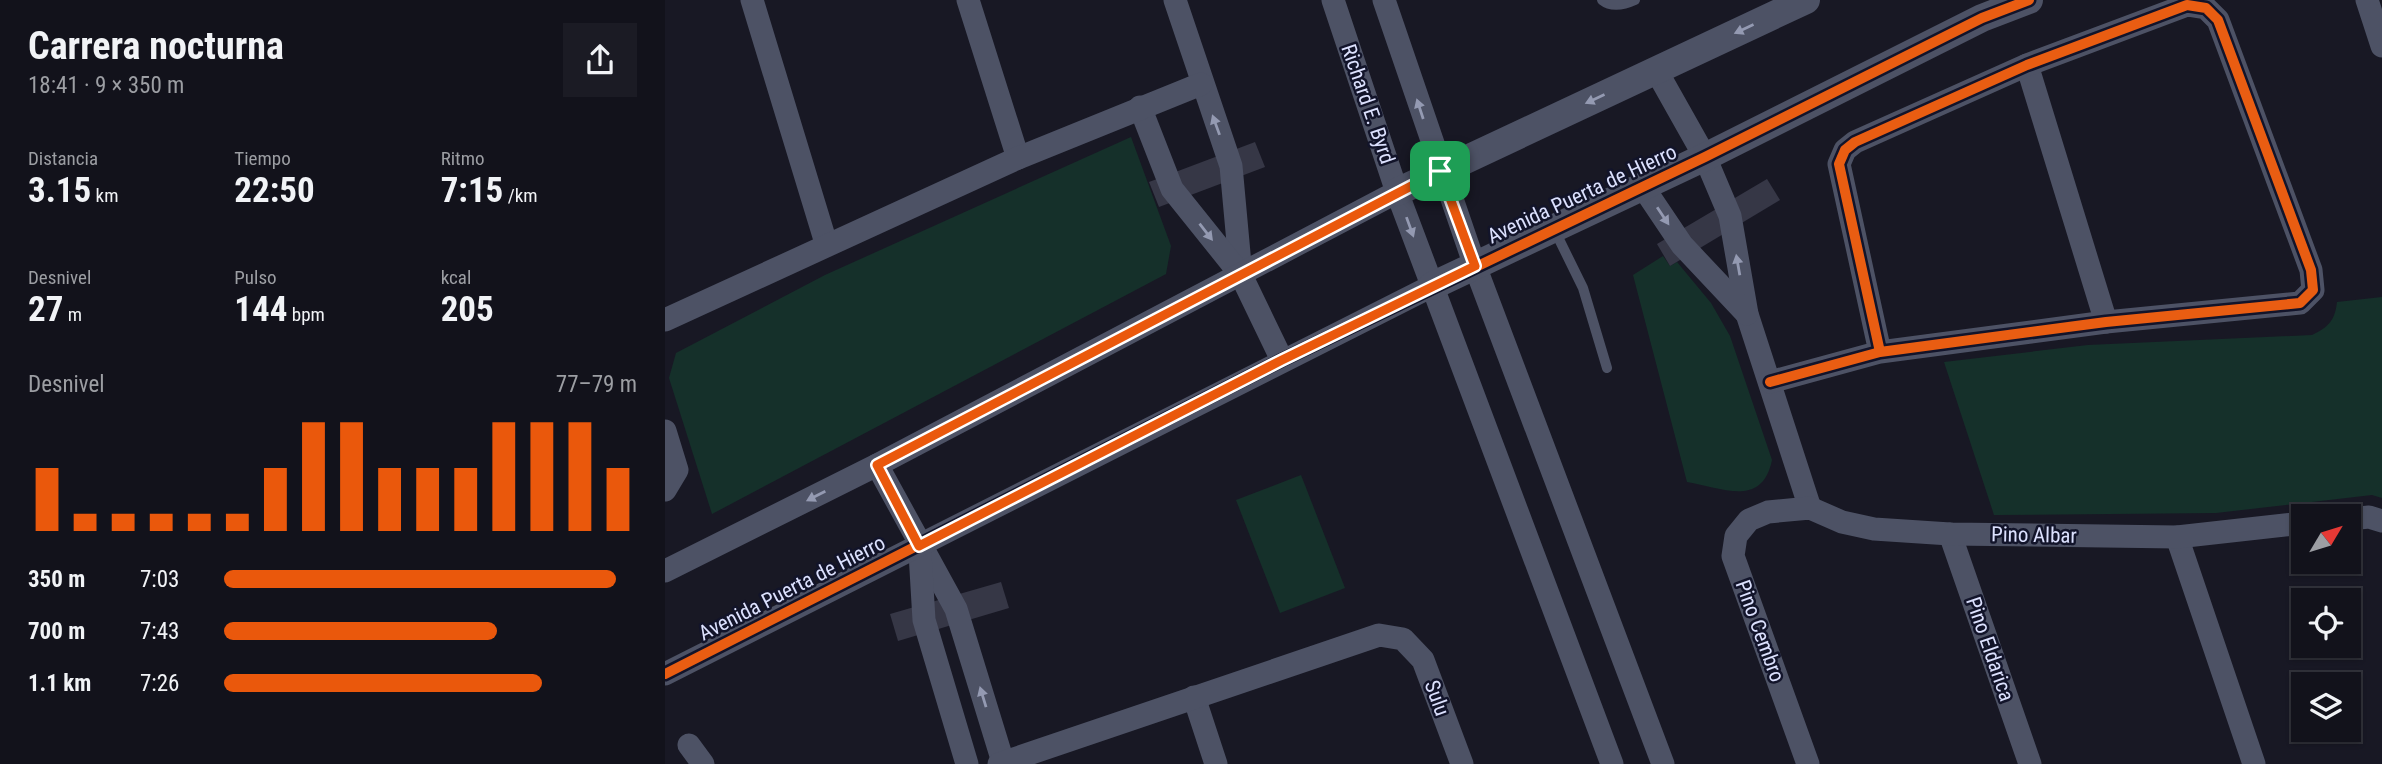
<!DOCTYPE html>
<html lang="es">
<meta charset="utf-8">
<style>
:root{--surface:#12121b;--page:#1b1b24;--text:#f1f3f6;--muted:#9c9ea3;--line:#31323a;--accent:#ea580c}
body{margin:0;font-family:"Roboto Condensed",sans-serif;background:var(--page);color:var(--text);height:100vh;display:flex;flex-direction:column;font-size:26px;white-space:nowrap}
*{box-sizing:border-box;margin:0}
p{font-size:23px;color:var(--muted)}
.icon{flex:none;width:38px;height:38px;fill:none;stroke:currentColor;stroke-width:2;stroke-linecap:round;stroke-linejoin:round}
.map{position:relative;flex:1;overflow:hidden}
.panel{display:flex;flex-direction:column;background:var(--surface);width:665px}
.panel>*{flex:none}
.needle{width:46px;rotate:52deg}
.buttons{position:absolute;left:1626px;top:504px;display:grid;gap:14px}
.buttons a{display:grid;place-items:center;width:70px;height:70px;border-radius:0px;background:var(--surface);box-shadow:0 2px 5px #0004,0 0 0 2px var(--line);font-size:35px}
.pin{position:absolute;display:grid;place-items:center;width:60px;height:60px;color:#fff;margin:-30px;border-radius:14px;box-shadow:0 4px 10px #0006}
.round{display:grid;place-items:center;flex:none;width:74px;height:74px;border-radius:0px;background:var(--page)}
.headline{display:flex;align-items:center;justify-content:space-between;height:119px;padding:0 28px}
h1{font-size:38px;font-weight:700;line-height:52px}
.metrics{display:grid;grid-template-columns:repeat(3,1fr);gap:10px;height:119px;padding:7px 28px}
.metrics div{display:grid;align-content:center}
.metrics b{font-size:35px;font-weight:700}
.metrics small{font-size:19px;font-weight:400}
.metrics p{font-size:19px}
.chart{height:196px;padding:14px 28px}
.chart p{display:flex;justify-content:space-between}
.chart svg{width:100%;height:126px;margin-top:7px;stroke:var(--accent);stroke-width:6}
ul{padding:0 28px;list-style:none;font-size:23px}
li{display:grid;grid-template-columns:112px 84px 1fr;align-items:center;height:52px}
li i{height:18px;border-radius:9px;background:var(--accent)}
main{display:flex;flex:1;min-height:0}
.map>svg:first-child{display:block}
.green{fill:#15302a}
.building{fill:#363746}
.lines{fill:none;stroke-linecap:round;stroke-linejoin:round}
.service{stroke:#4d5265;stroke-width:10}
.minor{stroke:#4d5265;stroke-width:23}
.tertiary{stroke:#4d5265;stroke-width:28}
.cycleway-casing{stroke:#12142a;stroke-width:15}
.cycleway{stroke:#e95d12;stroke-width:10}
.oneway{fill:#949ab2}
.route-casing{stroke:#fff;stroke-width:14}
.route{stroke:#ea580c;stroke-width:9}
.labels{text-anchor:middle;stroke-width:5;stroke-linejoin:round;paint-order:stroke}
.street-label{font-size:21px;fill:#dce1fe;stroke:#12142a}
</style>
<main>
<section class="panel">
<div class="headline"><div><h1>Carrera nocturna</h1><p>18:41 · 9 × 350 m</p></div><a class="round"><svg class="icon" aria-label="share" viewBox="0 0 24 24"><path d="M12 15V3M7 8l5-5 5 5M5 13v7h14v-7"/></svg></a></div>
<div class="metrics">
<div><p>Distancia</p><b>3.15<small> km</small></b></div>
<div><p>Tiempo</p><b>22:50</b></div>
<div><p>Ritmo</p><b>7:15<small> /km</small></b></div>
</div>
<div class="metrics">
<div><p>Desnivel</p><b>27<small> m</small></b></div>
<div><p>Pulso</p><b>144<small> bpm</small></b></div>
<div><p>kcal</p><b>205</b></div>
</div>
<div class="chart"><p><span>Desnivel</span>77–79 m</p>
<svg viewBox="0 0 160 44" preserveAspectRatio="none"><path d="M5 44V22M15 44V38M25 44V38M35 44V38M45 44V38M55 44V38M65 44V22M75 44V6M85 44V6M95 44V22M105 44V22M115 44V22M125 44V6M135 44V6M145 44V6M155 44V22"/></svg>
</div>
<ul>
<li><b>350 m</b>7:03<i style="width:95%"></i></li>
<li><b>700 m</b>7:43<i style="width:66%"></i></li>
<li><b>1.1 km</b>7:26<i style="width:77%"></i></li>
</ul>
</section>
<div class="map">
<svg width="1717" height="764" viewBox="0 0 1717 764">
<rect width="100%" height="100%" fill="#181824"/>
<!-- green -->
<g class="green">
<path d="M466 137 506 246 501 274 47 514 4 378 11 353 160 275Z"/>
<path d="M998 256 1005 266 1012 262 1046 303 1065 336 1107 460C1097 508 1058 488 1022 482L968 275Z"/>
<path d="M1717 297V498L1707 495 1551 513 1329 515 1279 362 1423 345 1647 335C1664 327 1670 320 1672 302Z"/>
<path d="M636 475 680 588 615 613 571 500Z"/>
</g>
<!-- building -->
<g class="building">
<path d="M590 142 600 167 494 207 484 182Z"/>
<path d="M1102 179 1115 200 1005 266 992 244Z"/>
<path d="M336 582 344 608 233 641 225 614Z"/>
</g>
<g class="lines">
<!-- service -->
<g class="service">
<path d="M937 0C947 8 959 5 970 0"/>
<path d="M889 229 918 288 942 368"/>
</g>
<!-- minor -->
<g class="minor">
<path d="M87 0 161 243"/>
<path d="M303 0 353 158"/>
<path d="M510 0 566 166 576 275"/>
<path d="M668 0 732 192 947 764"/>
<path d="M719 0 810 266 998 764"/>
<path d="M1702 0 1717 46"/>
<path d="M1362 65 1441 322"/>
<path d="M991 70 1040 157 1065 216 1082 314 1145 508"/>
<path d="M475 107 507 189 576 275 617 360"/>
<path d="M978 187 1017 245 1082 314"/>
<path d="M0 320 353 158 536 84"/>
<path d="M1105 382 1215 352 1441 322 1635 303 1648 290 1646 270 1553 20 1541 8 1522 5 1362 65 1190 142 1180 150 1174 164 1215 352"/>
<path d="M0 431 12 470 0 490"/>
<path d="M212 465 291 609 338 762"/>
<path d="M1684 519 1704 517 1717 521"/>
<path d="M1285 534 1365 764"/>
<path d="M1512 537 1589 764"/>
<path d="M255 553 259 620 302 764"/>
<path d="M0 571 212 465 732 192"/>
<path d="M0 674 767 286"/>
<path d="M529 697 551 764"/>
<path d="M24 745 38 764"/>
<path d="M334 764 714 635 738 639 758 660 797 764"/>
<path d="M1143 764 1068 556 1071 536 1084 520 1103 512 1145 508 1177 522 1209 529 1285 534 1512 537 1638 523"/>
</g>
<!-- tertiary -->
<g class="tertiary">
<path d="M732 192 1141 0"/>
<path d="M767 286 1040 157 1317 18 1364 0"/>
</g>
<defs>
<g id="cycleway">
<path d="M1105 382 1215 352 1441 322 1635 303 1648 290 1646 270 1553 20 1541 8 1522 5 1362 65 1190 142 1180 150 1174 164 1215 352"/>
<path d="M0 674 617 360 1040 157 1317 18 1364 0"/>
</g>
</defs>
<!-- cycleway casing -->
<use href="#cycleway" class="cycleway-casing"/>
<!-- cycleway -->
<use href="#cycleway" class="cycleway"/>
</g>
<!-- one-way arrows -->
<defs><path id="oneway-solid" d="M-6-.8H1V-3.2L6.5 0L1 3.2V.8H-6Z" transform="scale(1.75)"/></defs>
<g class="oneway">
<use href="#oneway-solid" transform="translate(1079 29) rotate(155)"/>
<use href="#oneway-solid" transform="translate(930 99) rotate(155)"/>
<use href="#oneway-solid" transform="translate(755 109) rotate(-108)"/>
<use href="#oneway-solid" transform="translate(551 125) rotate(-110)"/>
<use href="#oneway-solid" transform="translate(998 216) rotate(56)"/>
<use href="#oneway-solid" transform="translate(745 227) rotate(70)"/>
<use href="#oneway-solid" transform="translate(541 232) rotate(52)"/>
<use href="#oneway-solid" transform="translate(1073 265) rotate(-100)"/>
<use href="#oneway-solid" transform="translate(151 496) rotate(153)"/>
<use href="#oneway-solid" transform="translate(318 697) rotate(-107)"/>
</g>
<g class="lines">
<defs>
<path id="route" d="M775 171 810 266 617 360 254 546 212 465Z"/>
</defs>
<!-- route casing -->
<use href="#route" class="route-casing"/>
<!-- route -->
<use href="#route" class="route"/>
</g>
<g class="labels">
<!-- street labels -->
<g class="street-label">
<text transform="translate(703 104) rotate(71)" y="7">Richard E. Byrd</text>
<text transform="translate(917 194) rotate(-25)" y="7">Avenida Puerta de Hierro</text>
<text transform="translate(1369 535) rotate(1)" y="7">Pino Albar</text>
<text transform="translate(127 588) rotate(-27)" y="7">Avenida Puerta de Hierro</text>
<text transform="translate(1095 631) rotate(70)" y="7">Pino Cembro</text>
<text transform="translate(1325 649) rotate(71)" y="7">Pino Eldarica</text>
<text transform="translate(772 698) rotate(70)" y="7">Sulu</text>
</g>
</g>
</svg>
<div class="buttons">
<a><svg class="needle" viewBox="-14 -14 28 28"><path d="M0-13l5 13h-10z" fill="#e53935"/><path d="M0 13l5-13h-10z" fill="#9c9ea3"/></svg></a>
<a><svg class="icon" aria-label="locate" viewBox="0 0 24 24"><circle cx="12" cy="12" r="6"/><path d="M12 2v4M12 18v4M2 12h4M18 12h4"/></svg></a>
<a><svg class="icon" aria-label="layers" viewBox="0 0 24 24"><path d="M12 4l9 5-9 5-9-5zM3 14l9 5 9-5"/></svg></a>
</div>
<div class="pin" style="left:775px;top:171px;background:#1e9e55"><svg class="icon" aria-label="arrive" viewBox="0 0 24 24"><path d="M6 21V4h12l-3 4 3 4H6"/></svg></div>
</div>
</main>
